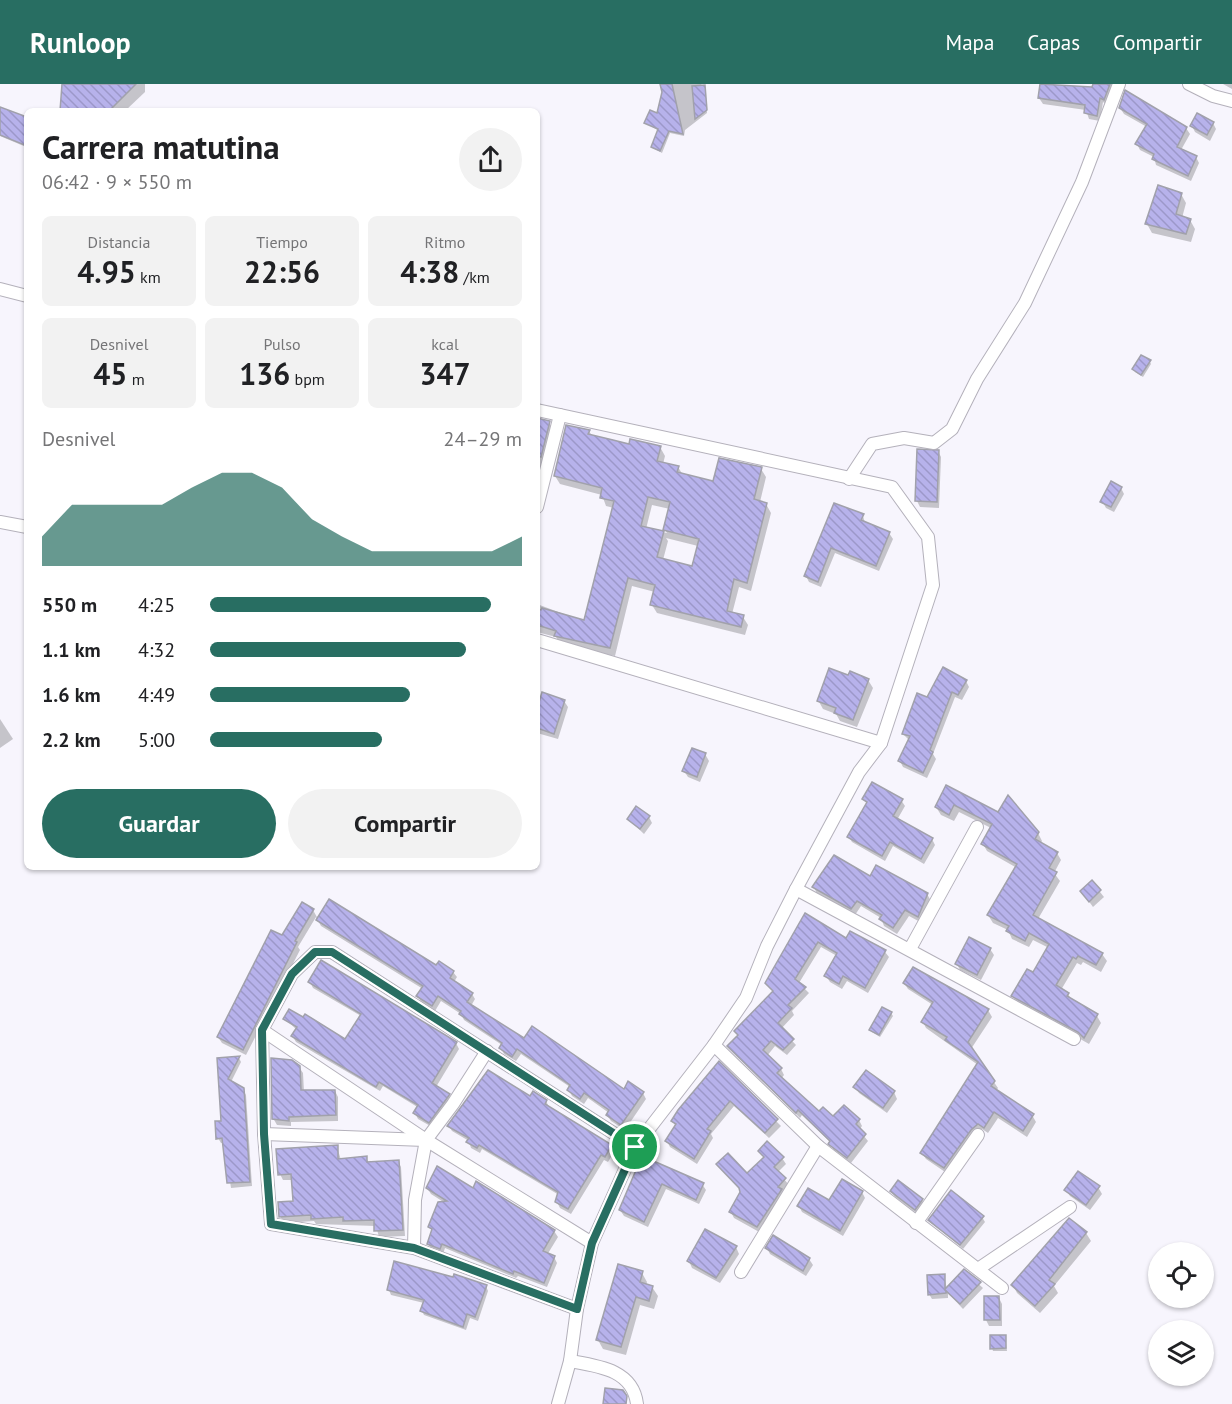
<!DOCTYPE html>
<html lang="es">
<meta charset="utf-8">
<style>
:root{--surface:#fff;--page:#f2f2f2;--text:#202124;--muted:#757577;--accent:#286e62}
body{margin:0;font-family:"PT Sans",sans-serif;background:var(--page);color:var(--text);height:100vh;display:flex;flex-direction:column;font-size:22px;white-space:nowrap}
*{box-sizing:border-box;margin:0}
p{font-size:20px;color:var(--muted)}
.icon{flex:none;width:33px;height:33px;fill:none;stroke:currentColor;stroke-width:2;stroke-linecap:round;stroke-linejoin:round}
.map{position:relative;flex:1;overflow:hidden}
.sheet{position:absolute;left:24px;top:24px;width:516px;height:762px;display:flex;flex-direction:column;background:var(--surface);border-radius:9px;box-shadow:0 2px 4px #0004}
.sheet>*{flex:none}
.fabs{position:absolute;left:1148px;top:1158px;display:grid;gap:12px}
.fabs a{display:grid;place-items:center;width:66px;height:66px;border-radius:50%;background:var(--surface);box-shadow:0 2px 4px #0004;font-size:30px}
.pin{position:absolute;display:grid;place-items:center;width:51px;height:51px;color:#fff;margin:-26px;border:3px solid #fff;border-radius:50%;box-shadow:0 2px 6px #0007}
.round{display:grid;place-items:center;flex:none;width:63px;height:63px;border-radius:32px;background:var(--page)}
.summary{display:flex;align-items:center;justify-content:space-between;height:102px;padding:0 18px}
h1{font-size:33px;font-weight:700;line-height:45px}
.figures{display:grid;grid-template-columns:repeat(3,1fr);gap:9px;height:102px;padding:6px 18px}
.figures div{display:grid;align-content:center;border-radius:9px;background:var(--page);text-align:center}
.figures b{font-size:30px;font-weight:700}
.figures small{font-size:16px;font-weight:400}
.figures p{font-size:16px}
.chart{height:168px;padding:12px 18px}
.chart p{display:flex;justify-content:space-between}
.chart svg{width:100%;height:108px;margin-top:6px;fill:var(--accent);opacity:.7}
.primary-button{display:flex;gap:12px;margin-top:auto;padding:12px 18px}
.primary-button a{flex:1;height:69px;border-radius:36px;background:var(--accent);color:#fff;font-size:24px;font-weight:700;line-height:69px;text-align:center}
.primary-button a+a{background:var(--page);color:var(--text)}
ul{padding:0 18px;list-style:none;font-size:20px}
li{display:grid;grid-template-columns:96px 72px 1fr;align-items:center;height:45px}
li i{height:15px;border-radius:8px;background:var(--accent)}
header{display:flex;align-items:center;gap:36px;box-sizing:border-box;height:84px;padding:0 30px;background:var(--accent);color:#fff}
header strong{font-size:28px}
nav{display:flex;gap:33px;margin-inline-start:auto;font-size:21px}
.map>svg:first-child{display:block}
.shadow{fill:#0003;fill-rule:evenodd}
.building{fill:url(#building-back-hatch);stroke:#a1a1ab;stroke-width:1.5;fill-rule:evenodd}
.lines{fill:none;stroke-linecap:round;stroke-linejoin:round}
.street-casing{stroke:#b4b1bb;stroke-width:14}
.street{stroke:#fff;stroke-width:12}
.route-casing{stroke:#fff;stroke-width:12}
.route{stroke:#286e62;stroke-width:8}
</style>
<header>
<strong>Runloop</strong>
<nav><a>Mapa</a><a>Capas</a><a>Compartir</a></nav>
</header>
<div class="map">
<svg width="1232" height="1320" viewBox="0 0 1232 1320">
<defs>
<pattern id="building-back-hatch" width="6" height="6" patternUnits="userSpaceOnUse" patternTransform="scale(1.5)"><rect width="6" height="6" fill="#b7b2eb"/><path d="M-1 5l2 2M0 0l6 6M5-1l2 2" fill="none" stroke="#9c98c9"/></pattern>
</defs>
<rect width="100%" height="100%" fill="#f7f5fd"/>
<!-- shadow -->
<g class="shadow">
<path d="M63 0H145V8L125 27H61Z"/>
<path d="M662 0H701L705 5 707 29 685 46 684 52 670 49 662 69 652 63 659 47 646 39 658 31 664 8Z"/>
<path d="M1042 0 1093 5 1095 0H1117L1107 21 1103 18 1100 37 1089 35 1086 26 1043 20 1039 14Z"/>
<path d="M1223 0H1232V5Z"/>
<path d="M0 24 27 35 26 63 0 52Z"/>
<path d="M1120 24 1186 44 1190 50 1181 66 1196 73 1199 79 1191 97 1156 81 1154 73 1140 66 1137 60 1147 43 1124 30Z"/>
<path d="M1213 39 1216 45 1210 57 1195 48 1192 42Z"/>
<path d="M1181 110 1186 119 1182 134 1190 136 1195 145 1191 158 1152 149 1147 140Z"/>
<path d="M1150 278 1151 280 1143 293 1135 288 1134 285Z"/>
<path d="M537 335 549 339 552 344 540 393 537 392Z"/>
<path d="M589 347 592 352 630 362 660 363 665 372 663 380 678 383 683 391 714 399 761 385 766 393 760 418 766 420 771 429 751 507 739 503 732 530 743 533 748 541 745 551 657 529 652 521 655 508 632 502 615 572 561 561 556 553 537 548V520L585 538 614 424 606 422 602 411 560 400 555 392ZM652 421 670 425 665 446 667 449 646 445ZM666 454 698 462 693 484 663 476 668 457Z"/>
<path d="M938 367 941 373 939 424 920 423 917 417Z"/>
<path d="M1121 404 1124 410 1114 428 1106 424 1102 417Z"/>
<path d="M835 421 863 432 865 439 889 449 893 455 879 487 835 469 821 503 809 498 806 492Z"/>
<path d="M849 593 868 596 873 604 857 643 840 637 836 630 823 625 818 616Z"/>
<path d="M966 597 969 603 962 616 955 613 933 670 936 675 927 694 903 683 900 677 909 656 903 650 927 615Z"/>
<path d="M564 617 568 623 558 655 537 649V630Z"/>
<path d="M0 635 13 655 0 664Z"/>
<path d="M705 670 709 677 700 698 688 693 684 687Z"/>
<path d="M947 703 1038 749 1042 757 1040 760 1057 769 1061 776 1054 789 1060 797 1038 835 1102 870 1107 877 1101 888 1083 878 1081 881 1077 879 1061 906 1068 910 1072 917 1097 932 1101 939 1089 960 1017 919 1013 912 1034 890 1049 864 1033 856 1029 863 1012 855 1008 846 993 839 988 831 1017 784 987 767 983 760 991 744 959 728 954 737 941 731 936 723Z"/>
<path d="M864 715 901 716 905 722 897 736 932 755 935 761 924 780 893 762 885 777 852 758 849 753 867 720Z"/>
<path d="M649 733 652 739 644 750 628 735Z"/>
<path d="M870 794 927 810 931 817 922 839 909 832 897 850 884 842 881 834 861 822 855 831 817 810 814 803Z"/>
<path d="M1092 798 1104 813 1093 823 1082 808Z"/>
<path d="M302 820 313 826 318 835 453 888 457 893 454 898 472 910 475 915 471 922 525 956 624 1007 643 1009 646 1015 625 1046 611 1037 607 1031 609 1029 588 1014 584 1020 572 1012 569 1006 570 1003 521 970 516 977 504 970 501 964 502 961 464 936 461 930 441 917 435 927 421 918 418 912 423 905 321 842 316 833 298 863 300 866 246 971 222 959 218 953Z"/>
<path d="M805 831 847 856 851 849 885 868 889 873 868 909 847 897 842 905 830 898 826 892 837 872 821 863 799 899 809 909 792 927 794 931 781 945 796 961 787 971 775 962 767 972 781 985 784 991 781 995 811 1023 833 1034 859 1036 862 1042 859 1046 868 1057 851 1079 833 1065 831 1059 802 1031 800 1034 729 962 774 908 767 899Z"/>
<path d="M990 865 994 871 981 896 960 886 957 880Z"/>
<path d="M310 898 456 959 459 965 436 1003 449 1011 452 1016 432 1043 418 1035 415 1029 419 1024 383 1002 380 1007 296 958 293 953 297 946 285 935 346 957 361 932 313 904Z"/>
<path d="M904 899 988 926 992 933 971 965 998 1004 996 1007 1032 1031 1036 1038 1027 1053 998 1034 988 1049 982 1045 975 1053 948 1090 926 1075 922 1069 978 981 926 944 923 938 933 921 908 905Z"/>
<path d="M891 929 893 932 880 953 872 948 871 946Z"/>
<path d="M239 974 241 978 231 998 243 1005 246 1011 252 1102 231 1104 224 1059H221L218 1054 223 1038 219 975Z"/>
<path d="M719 980 781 1042 769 1054 734 1022 711 1050 713 1054 697 1080 670 1063 667 1057 676 1043 673 1037Z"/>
<path d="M299 983 303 989 304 1008 335 1007 338 1013V1037L291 1038V1042L277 1041 273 1034Z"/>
<path d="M855 1003 894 1008 897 1015 887 1029 859 1009Z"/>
<path d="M531 1014 546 1017 549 1023 611 1062 614 1068 608 1078 604 1076 571 1130 560 1124 557 1118 559 1111 482 1065 480 1069 471 1064 469 1057 452 1047 449 1042Z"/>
<path d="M337 1063 341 1076 366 1074 369 1079 398 1077 401 1083 405 1152 379 1153 376 1142 316 1140 314 1137 284 1139 280 1132 294 1118 293 1096H283L280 1090Z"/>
<path d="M760 1067 782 1074 786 1080 778 1088 789 1101 761 1149 734 1134 731 1128 741 1107 718 1080 746 1091 764 1074Z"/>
<path d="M643 1074 702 1100 706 1106 699 1120 666 1105 648 1143 624 1132 620 1126Z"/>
<path d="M1098 1103 1102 1110 1090 1126 1070 1112 1066 1106Z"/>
<path d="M427 1104 473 1106 554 1147 558 1153 547 1171 554 1173 557 1179 547 1203 518 1192 516 1194 445 1164 443 1170 432 1166 428 1160 433 1149 430 1143 445 1119 431 1110Z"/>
<path d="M891 1107 922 1116 925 1122 919 1131 895 1113Z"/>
<path d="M862 1108 865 1114 843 1152 802 1128 799 1122 830 1119Z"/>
<path d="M982 1133 985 1138 963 1165 930 1137Z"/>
<path d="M1069 1136 1086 1149 1091 1157 1054 1202 1058 1209 1040 1229 1017 1209 1013 1201Z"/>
<path d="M736 1163 739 1170 720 1199 692 1184 689 1177Z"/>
<path d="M767 1164 809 1175 813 1181 806 1192 770 1170Z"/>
<path d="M964 1187 983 1204 963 1225 948 1209V1214L932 1215 929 1210 944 1191 947 1205Z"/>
<path d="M642 1189 647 1198 646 1201 652 1203 658 1212 654 1225 640 1221 626 1271 603 1265 598 1256Z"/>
<path d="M486 1202 488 1207 478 1237 470 1234 466 1246 424 1231 422 1227 424 1219 391 1211 389 1206Z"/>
<path d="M999 1214 1002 1220V1242H989L986 1236Z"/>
<path d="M1005 1252 1007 1267H993L992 1264Z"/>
</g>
<!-- building -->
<g class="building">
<path d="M62 0H136L109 27H60Z"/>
<path d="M660 0H672L683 50 669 47 660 67 651 63 658 45 644 39 650 26 657 29 662 8Z"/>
<path d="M1040 0 1092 3 1093 0H1110L1104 16 1100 14 1097 32 1084 29 1085 21 1038 14Z"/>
<path d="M705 1 707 26 695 35 692 2Z"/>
<path d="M1125 6 1187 43 1177 63 1197 72 1188 92 1152 75 1154 70 1135 60 1147 40 1119 24Z"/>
<path d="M0 23 27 33V62L0 51Z"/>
<path d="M1197 29 1214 38 1207 51 1190 42Z"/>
<path d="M1158 101 1182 109 1176 130 1191 135 1186 150 1145 140Z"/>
<path d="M1141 271 1151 276 1141 291 1132 285Z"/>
<path d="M537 334 550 337 541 373 537 372Z"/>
<path d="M566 341 590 346 588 350 613 356 629 360 630 355 661 362 657 377 679 382 677 388 713 397 719 374 762 383 754 415 767 419 747 499 734 495 727 527 744 531 741 543 650 521 655 501 628 494 610 564 554 552 556 547 537 541V525L541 526 542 524 584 536 614 417 600 414 602 404 554 392ZM648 413 670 418 663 446 699 455 692 482 657 473 664 447 641 442Z"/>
<path d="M917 365 939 366 937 418 915 417Z"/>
<path d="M1111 397 1122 403 1111 423 1100 418Z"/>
<path d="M834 419 864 430 861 436 890 448 876 482 831 464 818 498 804 492Z"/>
<path d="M943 583 967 596 958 611 952 608 930 666 933 668 923 689 898 677 910 652 902 650 917 609 927 613Z"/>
<path d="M829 584 848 591 850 587 869 595 853 636 834 629 836 624 817 617Z"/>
<path d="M542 608 565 616 554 650 537 644V625Z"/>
<path d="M692 664 706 669 697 693 682 687Z"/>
<path d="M872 698 903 715 893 732 933 754 921 775 890 758 882 772 847 753 867 718 862 715Z"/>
<path d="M946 701 998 728 1008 711 1039 748 1035 755 1058 768 1049 784 1057 788 1033 831 1103 869 1096 881 1078 872 1076 875 1073 873 1056 901 1069 909 1067 912 1098 930 1084 954 1078 948 1011 912 1027 885 1033 888 1049 860 1029 849 1025 857 1006 847 1009 842 987 831 1017 780 981 760 992 740 954 721 949 731 935 723Z"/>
<path d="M636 722 650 732 640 745 627 735Z"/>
<path d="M834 771 870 792 876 781 928 809 918 833 905 826 893 844 879 835 882 831 857 817 851 825 812 803Z"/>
<path d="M1092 796 1101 806 1089 818 1080 807Z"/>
<path d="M329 815 436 881 439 877 454 887 450 894 473 909 467 918 524 954 532 942 624 1005 628 997 644 1008 621 1041 606 1031 609 1026 584 1009 580 1015 567 1006 570 1001 517 965 512 973 499 964 502 959 459 930 461 927 438 912 432 922 416 912 423 902 316 836Z"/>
<path d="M302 818 314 825 295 857 297 858 243 966 217 953 271 846 282 851Z"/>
<path d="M805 829 846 854 850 847 886 866 865 904 843 892 839 900 824 892 837 869 818 858 795 895 806 903 788 921 792 924 778 939 794 955 783 966 771 957 763 966 782 984 777 989 819 1027 823 1023 833 1032 844 1021 860 1035 856 1040 866 1050 847 1074 828 1060 830 1057 798 1026 796 1029 727 962 738 951 734 947 773 907 765 899Z"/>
<path d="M969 853 991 864 977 891 955 880Z"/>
<path d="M321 876 457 958 432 999 450 1010 429 1039 413 1029 418 1021 379 998 376 1003 291 952 297 943 283 935 289 925 303 933 305 930 345 955 361 930 308 898Z"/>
<path d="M913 883 989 925 968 958 995 997 991 1002 1034 1030 1023 1047 994 1028 984 1044 978 1040 971 1046 944 1084 920 1069 978 978 945 956 947 953 921 938 933 918 903 899Z"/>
<path d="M882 923 892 928 879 951 869 946Z"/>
<path d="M240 972 228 995 244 1004 250 1098 227 1099 222 1054 216 1055 215 1037H221L217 974Z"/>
<path d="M271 974 292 976 300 982 301 1006H335L336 1031 289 1033V1037L272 1035Z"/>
<path d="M719 977 778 1035 765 1049 730 1017 707 1045 711 1047 694 1075 665 1057 676 1040 671 1037 678 1026Z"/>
<path d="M488 986 530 1012 533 1007 547 1016 545 1020 612 1061 605 1073 601 1071 568 1125 555 1118 558 1108 479 1061 477 1064 466 1058 469 1054 447 1042Z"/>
<path d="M866 986 895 1007 883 1024 853 1003Z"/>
<path d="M767 1057 784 1073 774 1083 786 1094 778 1103 782 1105 757 1143 729 1128 740 1108 739 1104 716 1080 728 1069 747 1089 764 1073 758 1067Z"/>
<path d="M338 1061V1075L367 1072V1078L399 1076 403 1146 374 1147V1136L343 1137V1133L311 1135V1131L279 1133 278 1118 293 1117 291 1090 278 1091 276 1065Z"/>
<path d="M642 1072 704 1099 696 1116 662 1100 644 1138 619 1126Z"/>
<path d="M437 1082 473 1104 476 1097 555 1146 543 1167 555 1172 544 1199 514 1187 513 1190 442 1160 440 1165 427 1160 432 1145 428 1143 438 1118 447 1117 426 1104Z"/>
<path d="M1078 1087 1100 1102 1086 1121 1064 1106Z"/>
<path d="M842 1095 863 1107 840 1147 797 1122 808 1104 829 1116Z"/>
<path d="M898 1096 923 1115 915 1126 890 1107Z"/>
<path d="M951 1106 984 1132 960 1161 928 1136Z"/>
<path d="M1069 1134 1087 1148 1049 1196 1055 1200 1035 1222 1011 1201Z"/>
<path d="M705 1145 737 1162 716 1194 687 1177Z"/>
<path d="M773 1151 810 1174 803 1187 765 1164Z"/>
<path d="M394 1177 453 1193 454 1190 487 1201 475 1233 467 1230 463 1243 420 1227 424 1216 387 1206Z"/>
<path d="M618 1180 643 1187 640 1198 653 1202 649 1217 636 1213 621 1263 596 1256Z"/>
<path d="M964 1185 981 1198 960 1220 946 1207V1209L928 1211 927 1191 945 1190V1205Z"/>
<path d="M984 1212H999L1000 1236H984Z"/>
<path d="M990 1251H1006V1264L990 1265Z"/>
<path d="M605 1304 623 1306 627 1312 626 1320H603Z"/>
</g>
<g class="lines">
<defs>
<g id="street">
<path d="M1189 0 1213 12 1232 17"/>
<path d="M0 205 27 212"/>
<path d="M537 326 892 403 928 453 933 501 881 659 859 688 796 805 767 862 746 914 714 961 635 1063 592 1159 577 1225 570 1277 558 1320"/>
<path d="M849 395 872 360 904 354 934 359 952 345 977 295 1025 219 1082 98 1119 0"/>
<path d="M537 423 560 331"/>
<path d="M0 438 27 443"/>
<path d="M537 556 881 659"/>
<path d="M796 805 1074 955"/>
<path d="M910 865 977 743"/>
<path d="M262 946 426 1056 592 1159"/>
<path d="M714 961 818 1062 1002 1204"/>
<path d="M264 1050 425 1056"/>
<path d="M916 1139 978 1051"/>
<path d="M414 1164 415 1116 426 1056 453 1020 487 967"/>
<path d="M978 1185 1070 1123"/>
<path d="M741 1188 818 1062"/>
<path d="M577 1225 414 1164 271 1140 264 1050 262 946 292 890 315 868H332L635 1063"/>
<path d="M570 1277C599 1282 633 1286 637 1320"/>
</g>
</defs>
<!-- street casing -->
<use href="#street" class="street-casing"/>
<!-- street -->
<use href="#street" class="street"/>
</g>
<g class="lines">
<defs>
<path id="route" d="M315 868H332L635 1063 592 1159 577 1225 414 1164 271 1140 264 1050 262 946 292 890Z"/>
</defs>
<!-- route casing -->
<use href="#route" class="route-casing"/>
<!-- route -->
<use href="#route" class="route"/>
</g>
</svg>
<div class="fabs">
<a><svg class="icon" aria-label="locate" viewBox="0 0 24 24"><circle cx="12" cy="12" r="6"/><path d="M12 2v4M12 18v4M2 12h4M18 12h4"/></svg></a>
<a><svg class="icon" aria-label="layers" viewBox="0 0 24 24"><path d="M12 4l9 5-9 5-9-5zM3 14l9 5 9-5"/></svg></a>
</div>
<div class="pin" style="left:635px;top:1063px;background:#1e9e55"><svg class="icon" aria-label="arrive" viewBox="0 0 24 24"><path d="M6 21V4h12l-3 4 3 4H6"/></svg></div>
<section class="sheet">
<div class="summary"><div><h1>Carrera matutina</h1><p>06:42 · 9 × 550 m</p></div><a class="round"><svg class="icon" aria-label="share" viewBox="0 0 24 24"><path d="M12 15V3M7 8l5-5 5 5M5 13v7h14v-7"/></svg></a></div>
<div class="figures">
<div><p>Distancia</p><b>4.95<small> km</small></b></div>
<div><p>Tiempo</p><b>22:56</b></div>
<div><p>Ritmo</p><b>4:38<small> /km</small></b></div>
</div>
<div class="figures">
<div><p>Desnivel</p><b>45<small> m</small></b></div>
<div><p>Pulso</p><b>136<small> bpm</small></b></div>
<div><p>kcal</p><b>347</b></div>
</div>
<div class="chart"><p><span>Desnivel</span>24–29 m</p>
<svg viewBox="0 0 160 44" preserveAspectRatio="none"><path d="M0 44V32L10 19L20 19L30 19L40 19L50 12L60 6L70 6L80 12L90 25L100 32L110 38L120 38L130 38L140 38L150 38L160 32V44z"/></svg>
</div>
<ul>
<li><b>550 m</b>4:25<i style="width:90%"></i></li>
<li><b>1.1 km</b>4:32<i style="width:82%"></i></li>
<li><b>1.6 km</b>4:49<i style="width:64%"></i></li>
<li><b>2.2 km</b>5:00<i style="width:55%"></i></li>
</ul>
<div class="primary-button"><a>Guardar</a><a>Compartir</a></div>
</section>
</div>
